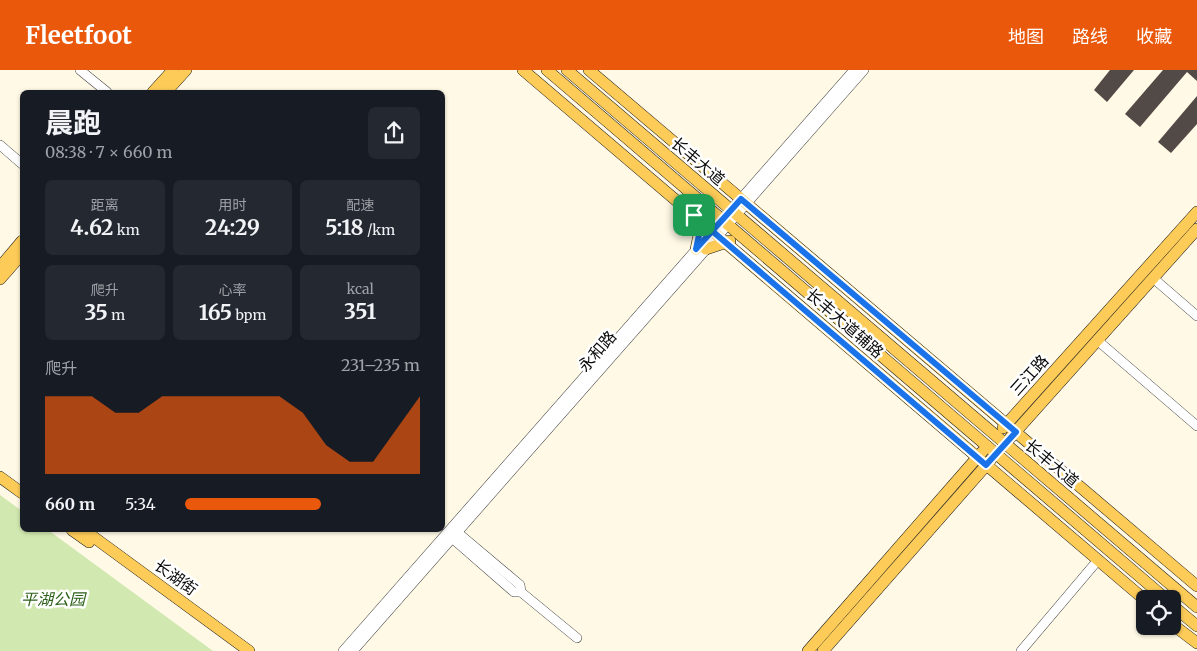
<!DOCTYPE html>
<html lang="zh">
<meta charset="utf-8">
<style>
:root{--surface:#171b24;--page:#242831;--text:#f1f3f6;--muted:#9ea1a6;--accent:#ea580c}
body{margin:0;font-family:Merriweather,"Noto Sans SC",serif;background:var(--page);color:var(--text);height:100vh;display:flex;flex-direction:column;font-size:19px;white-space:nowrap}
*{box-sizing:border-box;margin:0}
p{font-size:16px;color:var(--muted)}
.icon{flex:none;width:28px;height:28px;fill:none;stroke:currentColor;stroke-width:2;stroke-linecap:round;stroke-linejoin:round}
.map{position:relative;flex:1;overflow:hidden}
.side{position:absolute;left:20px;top:20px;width:425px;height:442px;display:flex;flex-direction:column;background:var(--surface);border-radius:8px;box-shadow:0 1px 4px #0004}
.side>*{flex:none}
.buttons{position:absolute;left:1136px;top:520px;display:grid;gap:10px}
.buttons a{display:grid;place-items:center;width:45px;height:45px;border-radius:8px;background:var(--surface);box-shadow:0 1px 4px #0004;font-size:25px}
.pin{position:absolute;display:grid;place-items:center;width:42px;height:42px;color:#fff;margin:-21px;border-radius:10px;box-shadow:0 2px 8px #0006}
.round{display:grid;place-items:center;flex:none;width:52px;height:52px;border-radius:8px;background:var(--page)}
.headline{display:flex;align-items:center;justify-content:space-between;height:85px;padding:0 25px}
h1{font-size:28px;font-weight:700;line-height:38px}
.metrics{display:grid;grid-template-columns:repeat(3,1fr);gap:8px;height:85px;padding:5px 25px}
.metrics div{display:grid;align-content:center;border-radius:8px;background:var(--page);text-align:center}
.metrics b{font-size:21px;font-weight:700}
.metrics small{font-size:14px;font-weight:400}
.metrics p{font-size:14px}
.chart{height:140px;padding:10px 25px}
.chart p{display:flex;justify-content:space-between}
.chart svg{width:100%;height:90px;margin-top:5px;fill:var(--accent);opacity:.7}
ul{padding:0 25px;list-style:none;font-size:16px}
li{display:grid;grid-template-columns:80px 60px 1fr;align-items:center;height:38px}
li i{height:12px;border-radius:6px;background:var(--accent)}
header{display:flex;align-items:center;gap:30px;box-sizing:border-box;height:70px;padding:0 25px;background:var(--accent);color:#fff}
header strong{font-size:24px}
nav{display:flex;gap:28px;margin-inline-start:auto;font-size:18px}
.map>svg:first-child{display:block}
.green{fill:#d1e9b0}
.building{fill:#524a46}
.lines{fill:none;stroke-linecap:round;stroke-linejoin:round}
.minor-casing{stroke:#3d3d3d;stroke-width:10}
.major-casing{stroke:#1b1b1b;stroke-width:12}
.minor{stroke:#fff;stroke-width:9}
.major{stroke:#fdcc58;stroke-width:11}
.route-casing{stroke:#fff;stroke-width:10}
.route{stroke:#1a73e8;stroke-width:6}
.labels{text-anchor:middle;stroke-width:5;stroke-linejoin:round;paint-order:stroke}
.street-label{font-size:16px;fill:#0a0a0a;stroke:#fff}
.park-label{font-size:16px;font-style:italic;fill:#2d611a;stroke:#fff}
</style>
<header>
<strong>Fleetfoot</strong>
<nav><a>地图</a><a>路线</a><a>收藏</a></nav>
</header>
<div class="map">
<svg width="1197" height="581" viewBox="0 0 1197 581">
<rect width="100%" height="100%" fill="#fff9e6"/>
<!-- green -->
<path class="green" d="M0 425 22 441V460H48L213 581H0Z"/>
<!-- building -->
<g class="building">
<path d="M1110 0H1134L1107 32 1094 20Z"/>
<path d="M1163 0H1197V11L1187 2 1140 57 1125 44Z"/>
<path d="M1197 26V54L1171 83 1158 72Z"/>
</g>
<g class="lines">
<defs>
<g id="minor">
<path d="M80 0 107 22"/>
<path d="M0 75 22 94"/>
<path d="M1153 208 1197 246"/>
<path d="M1097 270 1197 356"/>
<path d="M451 461 457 462 520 515 521 522"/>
<path d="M450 463 452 468 514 522H521L577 568"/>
<path d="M343 581 854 0"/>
<path d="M353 581 864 0"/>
<path d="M1021 581 1098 490"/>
</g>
<g id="major">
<path d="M523 0 1145 530"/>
<path d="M547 0 1166 529"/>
<path d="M567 0 1197 537"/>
<path d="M589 0 1197 516"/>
<path d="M153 22 173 0"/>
<path d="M166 22 186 0"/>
<path d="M694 145 699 165 696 179"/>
<path d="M706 179 730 171"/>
<path d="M0 197 22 171"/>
<path d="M0 209 22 184"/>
<path d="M1003 358 1197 142"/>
<path d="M1010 368 1197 159"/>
<path d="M0 407 22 423"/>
<path d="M72 460 89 472"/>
<path d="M84 460 249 581"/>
<path d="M1172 535 1197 556"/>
<path d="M1172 554 1197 573"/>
<path d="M808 581 982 382"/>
<path d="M823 581 990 391"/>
</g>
</defs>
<!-- minor casing -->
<use href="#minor" class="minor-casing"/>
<!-- major casing -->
<use href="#major" class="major-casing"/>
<!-- minor -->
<use href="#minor" class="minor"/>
<!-- major -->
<use href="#major" class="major"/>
</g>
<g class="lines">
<defs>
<path id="route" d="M694 145 718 166 986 395 1016 362 741 129C726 146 711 162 696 179L699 165 694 145"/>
</defs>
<!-- route casing -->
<use href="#route" class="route-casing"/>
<!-- route -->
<use href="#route" class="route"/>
</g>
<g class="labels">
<!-- street labels -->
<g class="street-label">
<text transform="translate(698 91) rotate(40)" y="6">长丰大道</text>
<text transform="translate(845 253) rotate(41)" y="6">长丰大道辅路</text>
<text transform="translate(597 281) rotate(-49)" y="6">永和路</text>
<text transform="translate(1029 305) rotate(-48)" y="6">三江路</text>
<text transform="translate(1052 393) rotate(40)" y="6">长丰大道</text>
<text transform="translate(176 507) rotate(36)" y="6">长湖街</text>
</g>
<!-- park labels -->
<g class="park-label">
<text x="53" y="535">平湖公园</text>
</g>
</g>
</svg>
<div class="buttons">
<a><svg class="icon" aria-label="locate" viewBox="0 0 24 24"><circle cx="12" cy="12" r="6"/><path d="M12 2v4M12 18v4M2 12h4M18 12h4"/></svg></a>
</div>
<div class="pin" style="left:694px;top:145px;background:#1e9e55"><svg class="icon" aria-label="arrive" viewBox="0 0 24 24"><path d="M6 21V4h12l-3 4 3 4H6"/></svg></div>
<section class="side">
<div class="headline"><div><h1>晨跑</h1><p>08:38 · 7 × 660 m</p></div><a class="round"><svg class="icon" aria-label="share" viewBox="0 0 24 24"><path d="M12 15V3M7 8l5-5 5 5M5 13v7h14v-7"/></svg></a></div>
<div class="metrics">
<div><p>距离</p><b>4.62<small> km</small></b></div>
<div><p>用时</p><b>24:29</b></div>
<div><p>配速</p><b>5:18<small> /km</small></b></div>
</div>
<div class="metrics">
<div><p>爬升</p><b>35<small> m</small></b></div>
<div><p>心率</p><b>165<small> bpm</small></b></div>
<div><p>kcal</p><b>351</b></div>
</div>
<div class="chart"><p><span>爬升</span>231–235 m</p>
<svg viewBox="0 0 160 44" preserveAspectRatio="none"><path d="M0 44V6L10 6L20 6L30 14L40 14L50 6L60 6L70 6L80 6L90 6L100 6L110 14L120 30L130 38L140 38L150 22L160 6V44z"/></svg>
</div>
<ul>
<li><b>660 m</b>5:34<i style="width:58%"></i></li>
</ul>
</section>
</div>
